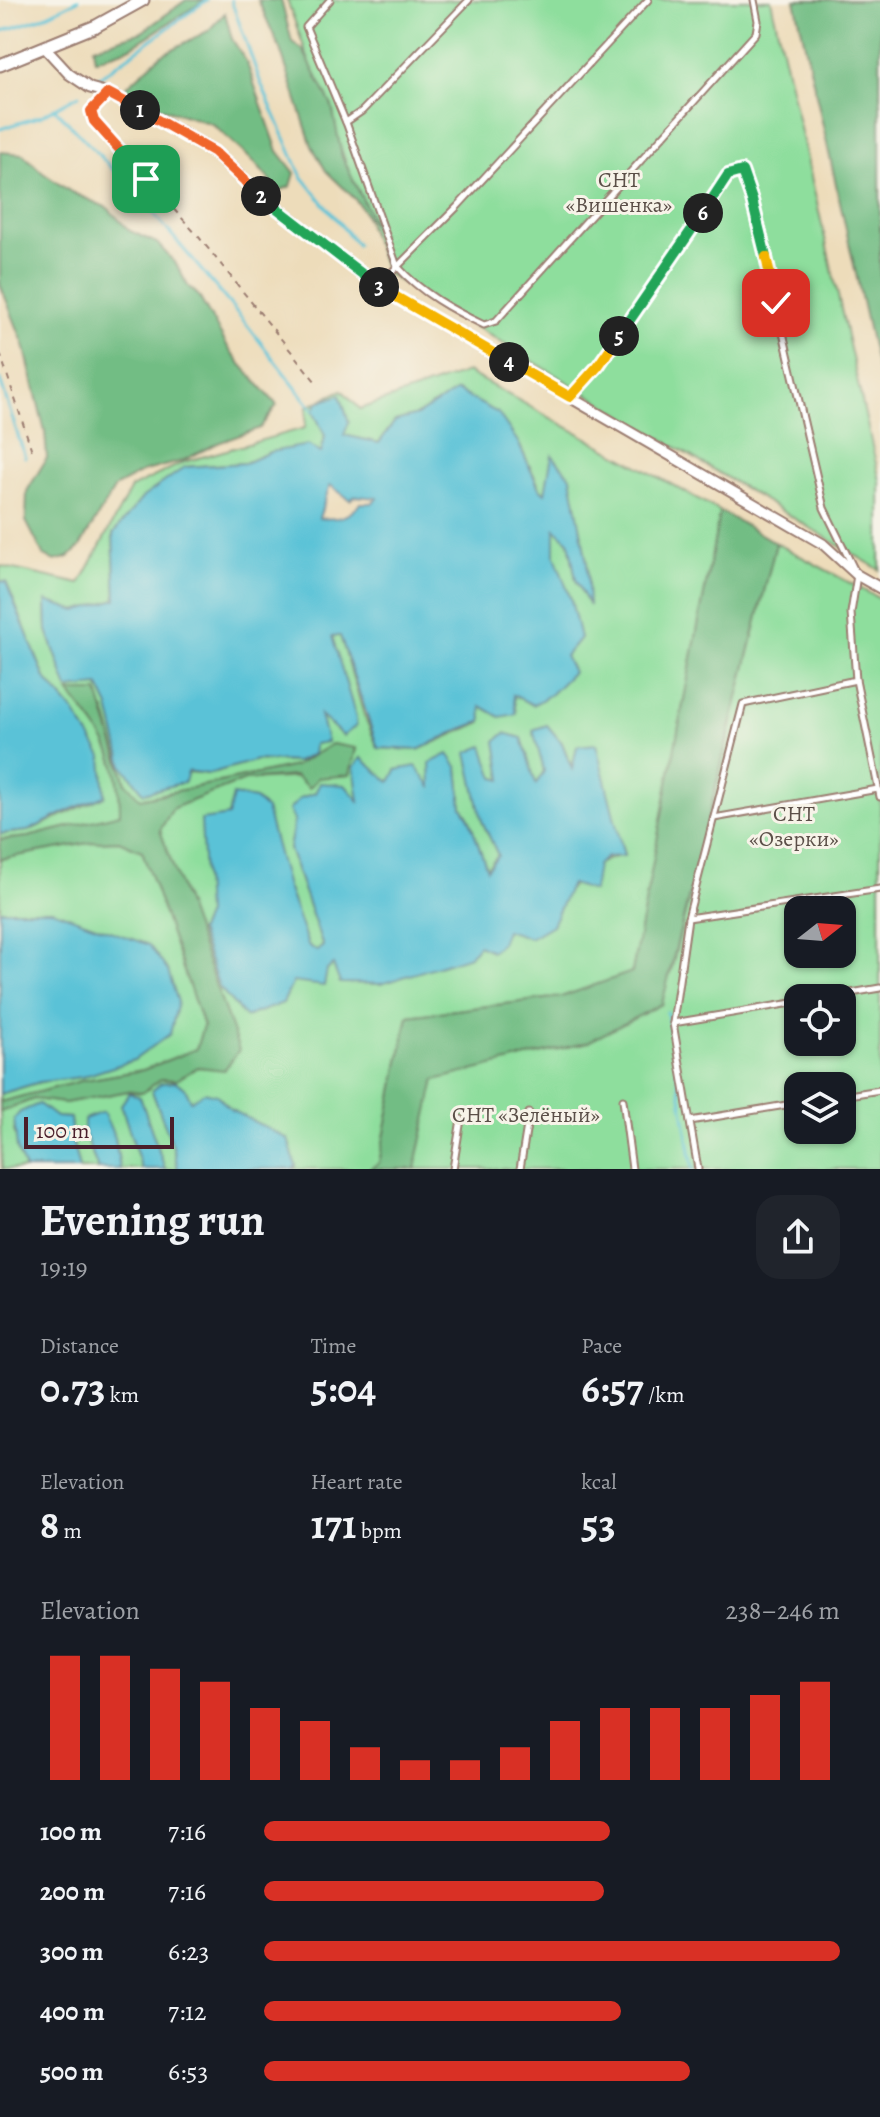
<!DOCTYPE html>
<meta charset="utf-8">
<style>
:root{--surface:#171b24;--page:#20242c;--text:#f1f3f6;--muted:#9ea1a6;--accent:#d93025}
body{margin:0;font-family:Alegreya,serif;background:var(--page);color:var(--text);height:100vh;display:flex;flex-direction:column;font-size:30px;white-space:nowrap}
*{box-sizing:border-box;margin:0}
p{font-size:26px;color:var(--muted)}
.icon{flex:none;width:44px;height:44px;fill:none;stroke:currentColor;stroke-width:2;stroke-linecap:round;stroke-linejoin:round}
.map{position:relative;height:1169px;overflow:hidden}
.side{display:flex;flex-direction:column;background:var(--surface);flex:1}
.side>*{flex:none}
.needle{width:52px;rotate:73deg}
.tools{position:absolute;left:784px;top:896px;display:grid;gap:16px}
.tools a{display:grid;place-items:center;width:72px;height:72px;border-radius:16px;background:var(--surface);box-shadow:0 2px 6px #0004;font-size:40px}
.scale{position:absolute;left:24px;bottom:20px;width:150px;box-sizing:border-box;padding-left:8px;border:4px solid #4a1f2b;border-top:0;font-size:22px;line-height:28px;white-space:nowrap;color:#4a1f2b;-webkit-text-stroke:6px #f7f3e8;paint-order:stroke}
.pin{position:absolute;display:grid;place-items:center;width:68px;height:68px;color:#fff;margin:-34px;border-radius:16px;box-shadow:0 4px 12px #0006}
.km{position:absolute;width:40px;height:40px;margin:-20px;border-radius:50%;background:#222;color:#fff;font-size:22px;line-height:40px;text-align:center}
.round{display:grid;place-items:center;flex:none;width:84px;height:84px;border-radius:24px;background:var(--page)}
.overview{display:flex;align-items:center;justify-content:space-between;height:136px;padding:0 40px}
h1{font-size:44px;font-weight:600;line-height:60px}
.stats{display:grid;grid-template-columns:repeat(3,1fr);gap:12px;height:136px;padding:8px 40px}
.stats div{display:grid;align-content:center}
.stats b{font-size:40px;font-weight:600}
.stats small{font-size:22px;font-weight:400}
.stats p{font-size:22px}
.chart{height:224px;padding:16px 40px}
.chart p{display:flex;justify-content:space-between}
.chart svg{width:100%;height:144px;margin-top:8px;stroke:var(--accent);stroke-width:6}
ul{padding:0 40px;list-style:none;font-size:26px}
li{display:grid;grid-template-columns:128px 96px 1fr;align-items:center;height:60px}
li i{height:20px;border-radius:10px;background:var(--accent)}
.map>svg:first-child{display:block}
.green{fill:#8ede9d;stroke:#6c7e64;stroke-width:2;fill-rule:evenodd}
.forest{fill:#72bd84;stroke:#5e6e58;stroke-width:2}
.water{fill:#5ac2d7;stroke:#527081;stroke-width:2;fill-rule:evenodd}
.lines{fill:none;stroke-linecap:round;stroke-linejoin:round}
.stream{stroke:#5ac2d7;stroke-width:3}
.service-casing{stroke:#9c7e72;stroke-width:9}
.minor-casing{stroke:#9c7e72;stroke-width:13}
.tertiary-casing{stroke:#9c7e72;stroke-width:15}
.path{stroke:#9c7e72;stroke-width:2;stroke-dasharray:6 6;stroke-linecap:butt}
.service{stroke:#fff;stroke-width:5}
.minor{stroke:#fff;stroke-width:9}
.tertiary{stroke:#fff;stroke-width:11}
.split-1-casing{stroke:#fff;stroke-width:16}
.split-2-casing{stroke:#fff;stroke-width:16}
.split-3-casing{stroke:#fff;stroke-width:16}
.split-4-casing{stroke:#fff;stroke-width:16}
.split-5-casing{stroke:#fff;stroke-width:16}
.split-6-casing{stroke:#fff;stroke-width:16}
.split-7-casing{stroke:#fff;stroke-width:16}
.split-8-casing{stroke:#fff;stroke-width:16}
.split-1{stroke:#f0652b;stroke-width:10}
.split-2{stroke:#f0652b;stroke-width:10}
.split-3{stroke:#22a559;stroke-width:10}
.split-4{stroke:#f5b400;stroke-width:10}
.split-5{stroke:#f5b400;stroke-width:10}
.split-6{stroke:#22a559;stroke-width:10}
.split-7{stroke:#22a559;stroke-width:10}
.split-8{stroke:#f5b400;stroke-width:10}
.labels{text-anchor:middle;stroke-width:6;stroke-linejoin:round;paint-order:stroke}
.park-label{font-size:22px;fill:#5b4f48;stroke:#f7f3e8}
</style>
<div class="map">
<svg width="880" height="1169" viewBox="0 0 880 1169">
<rect width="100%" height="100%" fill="#f7f3e8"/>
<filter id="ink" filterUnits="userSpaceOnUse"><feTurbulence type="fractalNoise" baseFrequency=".0125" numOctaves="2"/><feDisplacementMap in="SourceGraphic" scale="16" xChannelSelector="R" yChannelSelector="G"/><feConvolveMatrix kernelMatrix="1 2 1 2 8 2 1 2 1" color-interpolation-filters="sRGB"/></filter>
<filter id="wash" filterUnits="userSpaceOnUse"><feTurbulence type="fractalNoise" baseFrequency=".006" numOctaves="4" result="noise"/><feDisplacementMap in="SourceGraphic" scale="32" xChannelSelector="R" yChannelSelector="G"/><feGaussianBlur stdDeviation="1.8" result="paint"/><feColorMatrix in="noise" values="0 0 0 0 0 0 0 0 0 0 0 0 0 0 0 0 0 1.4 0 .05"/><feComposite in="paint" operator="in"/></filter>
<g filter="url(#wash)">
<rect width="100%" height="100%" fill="#eddcba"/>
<!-- green -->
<g class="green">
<path d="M287 0H771L880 481V570L386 273Z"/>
<path d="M467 372 720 511 632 973 561 997 408 1016 379 1163 369 1169H293L296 1166 251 1122 230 1109 217 1095 191 1101 152 1091 173 1146 178 1169H165L140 1098 130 1093 121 1105 142 1169H120L115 1138 84 1132 98 1169H79L72 1140 70 1118 56 1117 48 1113 14 1130 25 1169H2L0 1112 34 1099 65 1103 128 1091 142 1093 161 1079 176 1080 198 1067 224 1069 195 933 160 830 173 808 245 780 349 775 356 749 332 744 295 766 140 799 126 783 105 710 70 693 110 746 117 768 121 814 28 837 0 840V834L28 831 105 796 74 712 45 678 6 582 0 581V566L80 584 131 488 184 462 305 428 307 407 342 390 360 409ZM457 391 518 442 540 488 545 494 548 482 570 477 587 563 588 603 576 580 569 541 555 528 554 556 571 600 564 656 513 695 516 714 480 705 482 722 418 750 378 748 364 715 340 635 331 636 356 718 343 736 319 713 326 742 314 744 313 754 297 762 257 760 208 774 123 766 109 707 98 685 68 688 47 630 46 602 77 611 116 599 113 534 185 467 245 463 270 452 321 453 325 436 343 435 379 443 395 421 417 415ZM562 743 573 770 617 830 624 855C603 858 577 874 566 894L477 945 333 964 327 970 293 982 199 931 206 914 287 887 308 945 317 952 323 946 289 849 300 798 315 793 359 802 361 758 390 783 432 789 458 768 462 807 469 818 486 869 498 855 482 821 494 778 536 785Z"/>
<path d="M776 543 880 599V1169H415L434 1080 588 1042 671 971ZM798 910H842V954H798ZM798 998H842V1042H798ZM798 1086H842V1130H798Z"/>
<path d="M119 841 142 851 203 1026 196 1049 143 1070 85 1080 0 1102V1094L40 1082 82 1077 0 910V859L94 842Z"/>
</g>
<!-- forest -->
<g class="forest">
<path d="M186 0H205L131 47 95 60 93 47 142 32Z"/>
<path d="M258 0H281L292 42 303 50 332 106 342 157 381 237 355 199 326 171 312 146 280 49Z"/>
<path d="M795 0H880V382Z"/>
<path d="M225 13 232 39 246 61 278 151 295 173 291 186 279 191 254 162 212 124 161 108 124 89 161 55 208 31Z"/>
<path d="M0 152 23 154 43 173 71 192 108 208 130 231 157 243 176 264 188 286 198 295 232 354 277 405 260 428 218 443 182 461 142 472 116 486 79 548 69 557 55 561 44 556 26 521 27 491 47 458 45 432 24 345 0 284Z"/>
<path d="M720 511 776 543 662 1004 588 1042 435 1080 415 1169H369L379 1163 408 1016 561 997 632 972Z"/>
<path d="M69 692H98L126 783 140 799 295 766 332 744 356 748 350 775 318 778 309 788 295 776 245 780 173 808 160 830 239 1050 224 1070 198 1067 176 1080 161 1079 142 1093 128 1091 65 1103 34 1099 0 1112V1102L85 1080 143 1070 196 1049 203 1026 142 851 119 841 94 842 0 859V840L28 837 120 814C120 752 105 739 69 692Z"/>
</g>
<!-- water -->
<g class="water">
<path d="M457 391 498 413 518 442 539 488 545 493 552 455 571 477 587 563 589 606 576 580 569 541 555 529V556L571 600 580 638 565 656 573 672 551 694 533 705 513 695 516 714 500 717 481 706 482 721 461 729 418 750 378 748 340 636H332L356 718V726L343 736 320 715 327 742 314 744 313 754 297 762 257 760 208 774 188 771 185 782 144 793 123 766 109 707 99 686 68 689 47 630 46 601 77 611 116 599 113 534 143 497 185 467 245 463 270 452 308 445 321 453 325 436 313 410 319 402 340 395 349 422 344 435 379 443 395 421 417 415ZM330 485 350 500 355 496 378 498 372 503H360C351 517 335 520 319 518Z"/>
<path d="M0 581 6 582 45 678 74 712 102 756 105 796 72 809 28 831 0 834Z"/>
<path d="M547 725 562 743 572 769 577 746 596 744 624 856 607 857 597 865 593 891 571 884 552 925 530 938 506 930 501 943 492 951 478 945 470 956 381 984 340 983 333 965 327 970 324 986 293 982 283 1003 245 1017 219 987 199 931 206 914 201 820 228 816 233 795 255 799 266 809 287 887 308 945 317 951 323 946 289 849 294 821 289 810 300 798 315 793 320 783 345 785 359 801 354 767 361 758 390 782 396 770 416 766 431 787 430 763 448 754 458 768 462 807 469 818 487 869 498 855 482 821 467 753 483 746 494 778 502 780 496 741 505 733 522 738 536 784 544 771 533 730Z"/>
<path d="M0 910H52L149 945 168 971 178 1002 170 1034 134 1060 82 1077 40 1082 0 1094Z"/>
<path d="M176 1082 185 1088 191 1101 204 1092 217 1095 230 1109 288 1139 296 1166 293 1169H178L173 1146 152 1091 161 1083Z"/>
<path d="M129 1093 140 1097 165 1169H142L121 1105Z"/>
<path d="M39 1104 56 1117 70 1118 72 1140 79 1169H25L17 1149 14 1119 20 1112Z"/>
<path d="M103 1112 115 1138 120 1169H98L84 1132V1119Z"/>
</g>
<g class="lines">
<!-- stream -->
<g class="stream">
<path d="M231 0 260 81 301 175 357 245"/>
<path d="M0 32 41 18 78 0"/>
<path d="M94 81 207 0"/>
<path d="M54 108 145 203 244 321 313 410"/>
<path d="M0 129 41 116 79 95"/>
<path d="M0 380 25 457"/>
<path d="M667 1012 693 1169"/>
</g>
</g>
</g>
<g filter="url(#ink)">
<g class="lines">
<defs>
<g id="service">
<path d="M330 0 306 27 347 125 397 266C421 293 452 310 484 325L496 321 756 33 758 21 754 0"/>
<path d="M346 122 362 111 469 0"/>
<path d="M379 285 457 207 648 0"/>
<path d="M570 397 598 366 728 175 742 171 752 200 824 508 857 575 851 613 856 680 880 797"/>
<path d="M714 818 878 789"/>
<path d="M688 918 880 889"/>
<path d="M822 998 880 988"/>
<path d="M673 1023 798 1002"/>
<path d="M842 1096 880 1090"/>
<path d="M623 1100 632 1169"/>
<path d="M690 1121 798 1103"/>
<path d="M453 1169 461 1119"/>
<path d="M520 1169 529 1113"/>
<path d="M698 1169 673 1023 688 918 743 704 856 680"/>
</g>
<path id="minor" d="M45 48 69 74 90 88 108 93 155 117 214 152 265 199 378 286 823 544 857 575 880 588"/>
<path id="tertiary" d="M0 65 96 26 143 0"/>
</defs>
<!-- service casing -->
<use href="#service" class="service-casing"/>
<!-- minor casing -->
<use href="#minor" class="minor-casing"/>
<!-- tertiary casing -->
<use href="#tertiary" class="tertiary-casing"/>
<!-- path -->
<g class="path">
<path d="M101 100 91 111 94 121 198 236 315 381"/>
<path d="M0 353 33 454"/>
</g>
<!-- service -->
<use href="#service" class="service"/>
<!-- minor -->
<use href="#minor" class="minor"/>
<!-- tertiary -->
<use href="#tertiary" class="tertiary"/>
</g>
</g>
<g class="lines" filter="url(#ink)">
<defs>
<path id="split-1" d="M140 110 108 93 91 111 94 121 146 179"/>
<path id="split-2" d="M140 110 214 152 261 196"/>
<path id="split-3" d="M261 196 379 287"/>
<path id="split-4" d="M379 287 509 362"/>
<path id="split-5" d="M509 362 570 397 598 366 619 336"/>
<path id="split-6" d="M619 336 703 213"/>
<path id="split-7" d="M703 213 728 175 742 171 752 200 766 257"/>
<path id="split-8" d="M766 257 776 303"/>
</defs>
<!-- split-1 casing -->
<use href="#split-1" class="split-1-casing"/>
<!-- split-2 casing -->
<use href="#split-2" class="split-2-casing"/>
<!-- split-3 casing -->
<use href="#split-3" class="split-3-casing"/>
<!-- split-4 casing -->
<use href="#split-4" class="split-4-casing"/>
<!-- split-5 casing -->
<use href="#split-5" class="split-5-casing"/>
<!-- split-6 casing -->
<use href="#split-6" class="split-6-casing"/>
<!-- split-7 casing -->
<use href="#split-7" class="split-7-casing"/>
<!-- split-8 casing -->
<use href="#split-8" class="split-8-casing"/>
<!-- split-1 -->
<use href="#split-1" class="split-1"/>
<!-- split-2 -->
<use href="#split-2" class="split-2"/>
<!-- split-3 -->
<use href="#split-3" class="split-3"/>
<!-- split-4 -->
<use href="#split-4" class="split-4"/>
<!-- split-5 -->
<use href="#split-5" class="split-5"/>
<!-- split-6 -->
<use href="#split-6" class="split-6"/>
<!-- split-7 -->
<use href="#split-7" class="split-7"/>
<!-- split-8 -->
<use href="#split-8" class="split-8"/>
</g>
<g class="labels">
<!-- park labels -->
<g class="park-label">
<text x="619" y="187">СНТ<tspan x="619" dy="25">«Вишенка»</tspan></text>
<text x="794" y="821">СНТ<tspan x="794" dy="25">«Озерки»</tspan></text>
<text x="526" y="1122">СНТ «Зелёный»</text>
</g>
</g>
</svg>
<div class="tools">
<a><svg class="needle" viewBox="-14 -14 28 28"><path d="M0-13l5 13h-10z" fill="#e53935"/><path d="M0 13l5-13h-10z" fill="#9ea1a6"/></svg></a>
<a><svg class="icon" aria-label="locate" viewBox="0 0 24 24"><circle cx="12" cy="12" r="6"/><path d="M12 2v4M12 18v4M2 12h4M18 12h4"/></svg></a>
<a><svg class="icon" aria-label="layers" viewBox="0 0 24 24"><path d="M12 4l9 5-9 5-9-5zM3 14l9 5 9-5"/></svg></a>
</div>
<div class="scale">100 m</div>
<div class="pin" style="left:146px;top:179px;background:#1e9e55"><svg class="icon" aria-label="arrive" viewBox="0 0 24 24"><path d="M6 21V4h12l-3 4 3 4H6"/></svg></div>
<div class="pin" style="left:776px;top:303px;background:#d93025"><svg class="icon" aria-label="check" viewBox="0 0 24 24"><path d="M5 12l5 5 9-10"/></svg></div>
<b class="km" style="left:140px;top:110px">1</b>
<b class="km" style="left:261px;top:196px">2</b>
<b class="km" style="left:379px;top:287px">3</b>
<b class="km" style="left:509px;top:362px">4</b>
<b class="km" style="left:619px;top:336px">5</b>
<b class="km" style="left:703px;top:213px">6</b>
</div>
<section class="side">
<div class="overview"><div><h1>Evening run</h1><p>19:19</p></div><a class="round"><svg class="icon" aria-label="share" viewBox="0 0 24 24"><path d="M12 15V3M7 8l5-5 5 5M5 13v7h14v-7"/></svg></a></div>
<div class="stats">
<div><p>Distance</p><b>0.73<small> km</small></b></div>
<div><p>Time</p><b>5:04</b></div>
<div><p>Pace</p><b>6:57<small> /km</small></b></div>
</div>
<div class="stats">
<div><p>Elevation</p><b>8<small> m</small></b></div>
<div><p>Heart rate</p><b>171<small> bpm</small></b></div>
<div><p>kcal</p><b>53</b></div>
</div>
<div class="chart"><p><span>Elevation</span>238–246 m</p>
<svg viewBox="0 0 160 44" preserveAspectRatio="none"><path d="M5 44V6M15 44V6M25 44V10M35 44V14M45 44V22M55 44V26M65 44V34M75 44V38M85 44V38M95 44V34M105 44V26M115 44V22M125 44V22M135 44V22M145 44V18M155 44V14"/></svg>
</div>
<ul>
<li><b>100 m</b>7:16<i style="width:60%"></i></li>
<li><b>200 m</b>7:16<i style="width:59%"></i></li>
<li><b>300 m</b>6:23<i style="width:100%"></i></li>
<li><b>400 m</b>7:12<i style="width:62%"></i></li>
<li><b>500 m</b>6:53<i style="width:74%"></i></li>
</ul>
</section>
